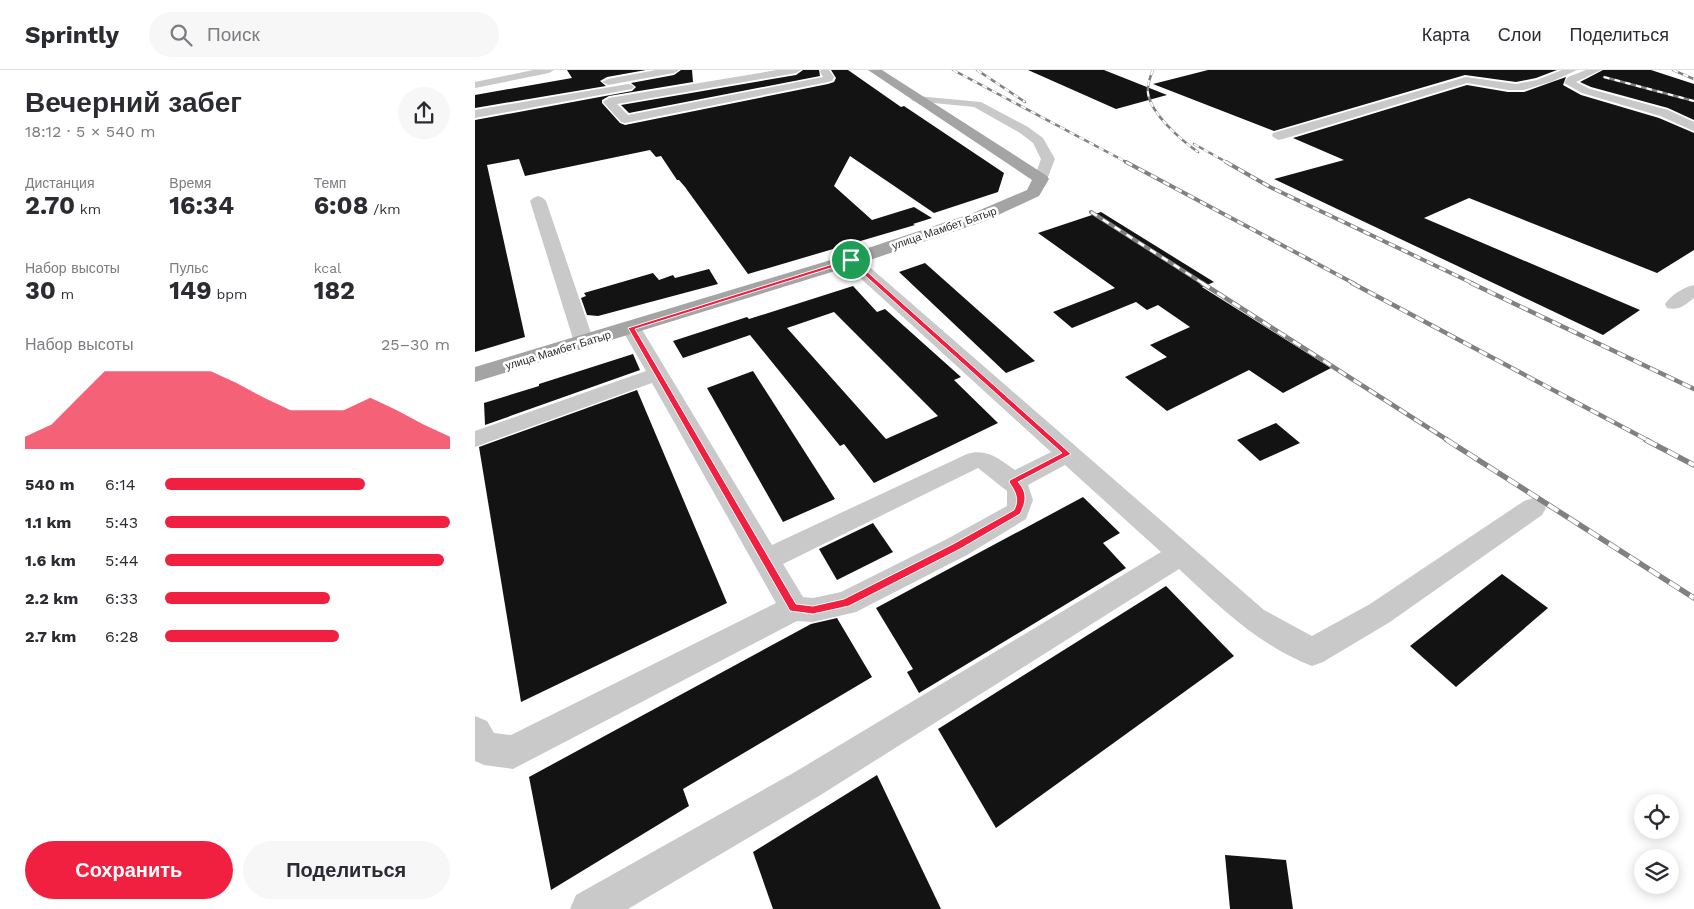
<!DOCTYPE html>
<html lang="ru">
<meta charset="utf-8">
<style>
:root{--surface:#fff;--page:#f7f7f7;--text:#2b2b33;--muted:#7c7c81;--line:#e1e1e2;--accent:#f12040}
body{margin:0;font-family:"Work Sans",sans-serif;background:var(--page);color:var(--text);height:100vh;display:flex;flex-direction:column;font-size:19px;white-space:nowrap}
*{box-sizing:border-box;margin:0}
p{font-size:16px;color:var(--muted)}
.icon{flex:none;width:28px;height:28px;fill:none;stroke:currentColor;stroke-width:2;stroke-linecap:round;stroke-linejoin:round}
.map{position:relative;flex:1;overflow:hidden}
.details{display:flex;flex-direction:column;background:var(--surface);width:475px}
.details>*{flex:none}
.fabs{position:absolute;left:1159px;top:724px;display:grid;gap:10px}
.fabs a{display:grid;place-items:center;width:45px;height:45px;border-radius:50%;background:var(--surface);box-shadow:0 2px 12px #0003;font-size:25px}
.pin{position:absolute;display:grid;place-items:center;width:42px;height:42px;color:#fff;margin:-21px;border:2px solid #fff;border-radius:50%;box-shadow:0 1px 5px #0007}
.round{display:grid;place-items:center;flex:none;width:52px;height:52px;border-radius:26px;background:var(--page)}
.head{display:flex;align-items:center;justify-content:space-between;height:85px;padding:0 25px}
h1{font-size:28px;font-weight:700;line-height:38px}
.stats{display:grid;grid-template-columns:repeat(3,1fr);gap:8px;height:85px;padding:5px 25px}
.stats div{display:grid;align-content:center}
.stats b{font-size:25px;font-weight:700}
.stats small{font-size:14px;font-weight:400}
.stats p{font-size:14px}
.chart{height:140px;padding:10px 25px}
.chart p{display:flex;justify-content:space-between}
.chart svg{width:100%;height:90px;margin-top:5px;fill:var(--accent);opacity:.7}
.cta{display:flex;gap:10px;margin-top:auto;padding:10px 25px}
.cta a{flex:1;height:58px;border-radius:30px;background:var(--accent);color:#fff;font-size:20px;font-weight:700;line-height:58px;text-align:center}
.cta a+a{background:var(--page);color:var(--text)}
ul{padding:0 25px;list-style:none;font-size:16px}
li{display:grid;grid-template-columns:80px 60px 1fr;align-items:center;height:38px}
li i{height:12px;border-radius:6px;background:var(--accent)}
header{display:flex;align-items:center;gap:30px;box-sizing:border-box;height:70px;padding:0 25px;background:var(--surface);border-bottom:1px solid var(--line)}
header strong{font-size:24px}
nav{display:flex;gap:28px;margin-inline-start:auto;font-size:18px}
.search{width:350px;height:45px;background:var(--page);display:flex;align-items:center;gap:12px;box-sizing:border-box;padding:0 18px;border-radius:28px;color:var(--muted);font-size:19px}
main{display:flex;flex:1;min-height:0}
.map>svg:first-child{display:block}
.building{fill:#131313;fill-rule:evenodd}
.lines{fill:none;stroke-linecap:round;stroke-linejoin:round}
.minor{fill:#c9c9c9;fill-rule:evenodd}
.major{fill:#a4a4a4;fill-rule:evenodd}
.rail-far3-casing{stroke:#818181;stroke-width:2.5}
.rail-far2-casing{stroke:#818181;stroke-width:4}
.rail-far1-casing{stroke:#818181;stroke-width:4.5}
.rail-casing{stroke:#818181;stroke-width:5.5}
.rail-far3{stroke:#fff;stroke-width:2;stroke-dasharray:5.5;stroke-linecap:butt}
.rail-far2{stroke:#fff;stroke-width:2.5;stroke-dasharray:7;stroke-linecap:butt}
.rail-far1{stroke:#fff;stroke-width:3;stroke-dasharray:9;stroke-linecap:butt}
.rail{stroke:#fff;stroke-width:4;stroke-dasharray:12;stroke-linecap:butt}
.route{fill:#f12040;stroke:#fff;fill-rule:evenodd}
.labels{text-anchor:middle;stroke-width:5;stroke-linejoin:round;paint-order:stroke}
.far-street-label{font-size:11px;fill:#2c2c2c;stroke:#fff}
</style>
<header>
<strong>Sprintly</strong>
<div class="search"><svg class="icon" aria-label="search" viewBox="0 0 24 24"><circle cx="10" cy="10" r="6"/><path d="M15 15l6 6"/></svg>Поиск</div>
<nav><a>Карта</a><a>Слои</a><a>Поделиться</a></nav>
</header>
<main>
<section class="details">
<div class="head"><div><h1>Вечерний забег</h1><p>18:12 · 5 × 540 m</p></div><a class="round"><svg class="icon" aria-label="share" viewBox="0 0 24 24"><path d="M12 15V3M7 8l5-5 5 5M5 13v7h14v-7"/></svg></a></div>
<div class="stats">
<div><p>Дистанция</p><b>2.70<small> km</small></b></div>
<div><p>Время</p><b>16:34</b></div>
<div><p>Темп</p><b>6:08<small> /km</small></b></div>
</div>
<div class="stats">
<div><p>Набор высоты</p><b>30<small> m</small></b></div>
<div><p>Пульс</p><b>149<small> bpm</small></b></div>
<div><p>kcal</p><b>182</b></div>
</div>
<div class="chart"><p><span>Набор высоты</span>25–30 m</p>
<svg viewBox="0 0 160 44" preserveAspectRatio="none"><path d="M0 44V38L10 32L20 19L30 6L40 6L50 6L60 6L70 6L80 12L90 19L100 25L110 25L120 25L130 19L140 25L150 32L160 38V44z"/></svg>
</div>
<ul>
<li><b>540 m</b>6:14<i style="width:70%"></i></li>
<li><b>1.1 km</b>5:43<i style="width:100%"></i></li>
<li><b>1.6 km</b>5:44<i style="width:98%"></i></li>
<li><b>2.2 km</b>6:33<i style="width:58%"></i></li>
<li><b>2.7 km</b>6:28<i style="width:61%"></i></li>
</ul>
<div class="cta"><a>Сохранить</a><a>Поделиться</a></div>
</section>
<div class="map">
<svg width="1219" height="839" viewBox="0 0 1219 839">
<rect width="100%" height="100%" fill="#fff"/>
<!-- building -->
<g class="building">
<path d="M92 0H171L132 7 125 11 131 16 0 38V25L97 8Z"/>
<path d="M206 0H217L218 12 134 26 127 30V33L145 53 150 55 353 14 359 12 361 8 356 0H373L426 37 429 36 529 103 523 122 459 143 375 86 359 116 397 150 439 137 457 148 438 154 440 155 273 204 210 117 204 110H202L186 86 181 87 175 80 50 106 44 89 12 95 50 267 0 282V50L157 21 161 17 156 13 199 5Z"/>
<path d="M328 0H344L345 6 154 43 146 35 321 5Z"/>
<path d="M553 0H629L692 25 641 39Z"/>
<path d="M733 0H1082L1061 8 1041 12 990 5 799 61 678 14Z"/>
<path d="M1128 0H1176L1219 14V50L1193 38 1116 17 1105 12Z"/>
<path d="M1091 7 1088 15 1106 25 1184 48 1219 63V180L1182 203 994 128 949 148 1165 240 1128 265 799 109 869 90 818 68 992 15 1033 22H1049Z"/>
<path d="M626 142 739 212 727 217 856 298 808 323 774 300 692 341 650 307 692 287 675 275 715 257 683 235 672 240 661 232 597 258 578 242 640 218 563 163Z"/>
<path d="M450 193 560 291 531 303 424 202Z"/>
<path d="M234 199 243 214 123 246 112 245 106 228 111 226 109 223 178 203 184 210 198 205 200 208Z"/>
<path d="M378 216 402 242 410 239 486 307 479 310 523 353 399 413 369 374 365 376 275 265 208 288 198 271 272 247 274 249ZM359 242 463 346 411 369 312 258Z"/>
<path d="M158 284 165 300 10 355 9 333 64 316V314Z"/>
<path d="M278 301 360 429 308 452 232 318Z"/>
<path d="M162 320 252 533 46 632 4 377Z"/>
<path d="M801 353 825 373 785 391 762 370Z"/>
<path d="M608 427 645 463 628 473 651 498 444 623 432 602 438 599 401 538Z"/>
<path d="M398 453 418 482 362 510 344 479Z"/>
<path d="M1027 504 1073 538 981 617 935 576Z"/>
<path d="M691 516 759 586 521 758 463 659Z"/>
<path d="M362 548 397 607 208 719 214 736 76 820 54 707 336 554Z"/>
<path d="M402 705 466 839H298L278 782Z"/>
<path d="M750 785 811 790 818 839H755Z"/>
</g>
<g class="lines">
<!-- minor -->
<g class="minor">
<path d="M58 0H79L74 3 0 18V12Z"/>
<path d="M181 0H204L199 3 133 15 127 12 133 9Z"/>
<path d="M302 0H326L321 3 142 34 153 45 348 7 345 2 346 0H354L359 7 357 11 353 12 150 53 146 52 128 32 134 28Z"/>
<path d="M1087 0H1102L1078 11 1049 20H1033L992 13 808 69 803 70 797 66 798 63 991 7 1041 14 1062 10Z"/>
<path d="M1111 0H1126L1101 12 1115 19 1193 40 1219 52V61L1185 46 1107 23 1089 13 1093 7Z"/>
<path d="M153 14 157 15 159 17 157 19 0 48V40Z"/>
<path d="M442 26 506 32 553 57 568 68 580 89 571 112H561L559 109 566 89 558 73 545 63 499 37 438 31 436 29 438 27Z"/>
<path d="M63 126 68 128 71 131 119 272 116 276 109 278 102 276 99 272 55 131 58 128Z"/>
<path d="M376 185 382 186 789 540 837 566 895 534 1049 431 1058 428 1067 431 1071 438 1067 445 915 552 848 592 837 596C784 576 744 536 704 499L344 726 153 839H95L101 825 320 702 686 482 590 395 553 415 558 430 551 449 492 485 381 542 338 552 322 551 38 699 9 695 0 691V646L12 651 19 663 36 665 301 533 177 313 0 377V361L171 301 146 258 149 254 156 252 163 254 166 258 297 475 492 384C512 378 524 389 540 400L576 382 370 194 367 190 370 186ZM503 398 532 421V436L472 469 366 522 338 528 328 527 308 494Z"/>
<path d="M1219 215V228C1210 235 1204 241 1192 238L1190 234C1196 225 1209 217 1219 215Z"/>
</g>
<!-- major -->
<path class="major" d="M393 0H407L572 106 574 109 564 126 510 151 383 194 0 312V297L369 186 498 143 552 120 557 110Z"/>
<defs>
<g id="rail-far3">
<path d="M478 0 653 93"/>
<path d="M502 0 550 32"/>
<path d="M678 0C675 7 672 15 673 23 676 44 706 70 723 82"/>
<path d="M1198 0 1219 9"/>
<path d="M1129 7 1219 31"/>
<path d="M719 74 753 93"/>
</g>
<g id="rail-far2">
<path d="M651 92 880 214"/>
<path d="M751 92 795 117 999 214"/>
<path d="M616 142 729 214"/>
</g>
<g id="rail-far1">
<path d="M727 213 974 371"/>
<path d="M877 213 1174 371"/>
<path d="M996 213 1219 319"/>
</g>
<g id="rail">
<path d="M972 370 1219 528"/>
<path d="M1171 370 1219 395"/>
</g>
</defs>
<!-- rail-far3 casing -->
<use href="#rail-far3" class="rail-far3-casing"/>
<!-- rail-far2 casing -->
<use href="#rail-far2" class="rail-far2-casing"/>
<!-- rail-far1 casing -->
<use href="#rail-far1" class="rail-far1-casing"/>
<!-- rail casing -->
<use href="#rail" class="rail-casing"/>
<!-- rail-far3 -->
<use href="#rail-far3" class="rail-far3"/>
<!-- rail-far2 -->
<use href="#rail-far2" class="rail-far2"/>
<!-- rail-far1 -->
<use href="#rail-far1" class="rail-far1"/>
<!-- rail -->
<use href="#rail" class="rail"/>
</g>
<!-- route -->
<path class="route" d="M374 189H378L596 384 543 412C553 422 551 433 545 444L485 479 374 536 338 544 315 541 153 258ZM375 192 587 383 535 410 534 412C540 421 545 429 539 440L478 474 369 529 338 536 321 534 160 259Z"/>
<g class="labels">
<!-- far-street labels -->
<g class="far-street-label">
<text transform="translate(469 158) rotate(-19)" y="4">улица Мамбет Батыр</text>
<text transform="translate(83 280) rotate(-17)" y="4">улица Мамбет Батыр</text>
</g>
</g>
</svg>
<div class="fabs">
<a><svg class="icon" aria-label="locate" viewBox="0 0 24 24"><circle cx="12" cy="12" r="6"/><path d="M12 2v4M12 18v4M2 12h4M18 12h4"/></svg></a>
<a><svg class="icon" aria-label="layers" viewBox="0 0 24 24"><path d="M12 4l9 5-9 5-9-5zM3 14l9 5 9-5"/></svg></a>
</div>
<div class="pin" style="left:376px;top:190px;background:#1e9e55"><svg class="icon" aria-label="arrive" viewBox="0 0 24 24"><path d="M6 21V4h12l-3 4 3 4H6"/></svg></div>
</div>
</main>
